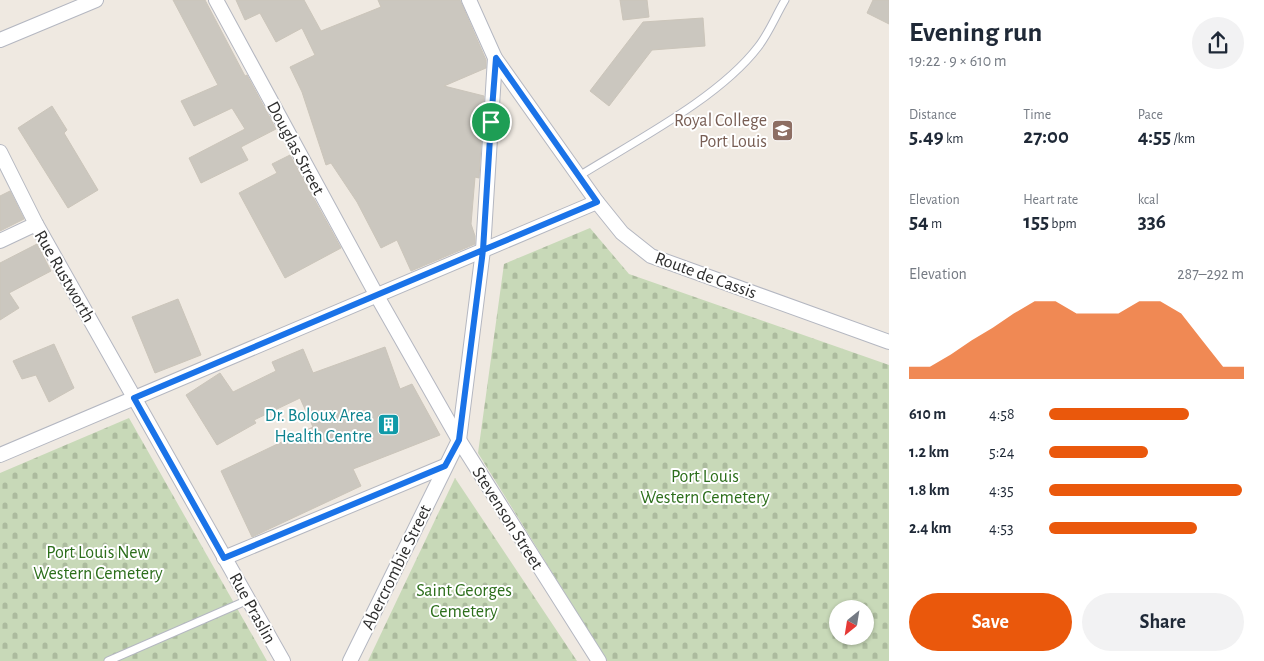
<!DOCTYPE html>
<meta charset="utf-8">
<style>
:root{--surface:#fff;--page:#f2f2f3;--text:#1f2937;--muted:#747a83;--accent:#ea580c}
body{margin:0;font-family:"Alegreya Sans",sans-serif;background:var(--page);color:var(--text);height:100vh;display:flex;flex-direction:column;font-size:19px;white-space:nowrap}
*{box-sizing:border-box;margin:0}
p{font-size:16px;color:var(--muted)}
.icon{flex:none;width:28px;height:28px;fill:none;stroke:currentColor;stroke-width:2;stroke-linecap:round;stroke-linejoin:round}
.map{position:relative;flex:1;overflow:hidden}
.panel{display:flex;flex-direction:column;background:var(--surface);width:375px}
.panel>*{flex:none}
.needle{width:32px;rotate:210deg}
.controls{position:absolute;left:829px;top:600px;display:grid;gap:10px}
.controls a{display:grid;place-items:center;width:45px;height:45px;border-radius:50%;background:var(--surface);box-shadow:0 1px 4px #0004;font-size:25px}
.pin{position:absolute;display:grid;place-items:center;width:42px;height:42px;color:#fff;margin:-21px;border:2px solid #fff;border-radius:50%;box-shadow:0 1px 5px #0007}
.round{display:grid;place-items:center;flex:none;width:52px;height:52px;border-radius:26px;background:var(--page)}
.summary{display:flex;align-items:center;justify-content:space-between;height:85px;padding:0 20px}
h1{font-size:28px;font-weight:700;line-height:38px}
.metrics{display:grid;grid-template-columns:repeat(3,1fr);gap:8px;height:85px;padding:5px 20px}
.metrics div{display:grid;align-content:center}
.metrics b{font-size:21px;font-weight:700}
.metrics small{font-size:14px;font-weight:400}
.metrics p{font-size:14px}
.chart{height:140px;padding:10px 20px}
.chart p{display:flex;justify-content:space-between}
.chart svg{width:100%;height:90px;margin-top:5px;fill:var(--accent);opacity:.7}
.cta{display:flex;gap:10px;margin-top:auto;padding:10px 20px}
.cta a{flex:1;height:58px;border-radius:30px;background:var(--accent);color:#fff;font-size:20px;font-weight:700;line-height:58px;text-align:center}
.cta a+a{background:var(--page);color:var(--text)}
ul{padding:0 20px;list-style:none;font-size:16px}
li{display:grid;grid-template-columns:80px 60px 1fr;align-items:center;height:38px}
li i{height:12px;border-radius:6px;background:var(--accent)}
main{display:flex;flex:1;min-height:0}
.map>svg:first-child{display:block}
.cemetery{fill:url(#cemetery-stones);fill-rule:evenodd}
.building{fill:#cbc7bf;stroke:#cbc5ba}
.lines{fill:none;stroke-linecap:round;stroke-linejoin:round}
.service-casing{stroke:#b4b7c1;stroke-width:9}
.minor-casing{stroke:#b4b7c1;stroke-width:16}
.service{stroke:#fff;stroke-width:7}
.minor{stroke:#fff;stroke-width:14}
.route-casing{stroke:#fff;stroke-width:10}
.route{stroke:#1a73e8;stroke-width:6}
.labels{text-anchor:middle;stroke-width:4;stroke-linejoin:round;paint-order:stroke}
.education-label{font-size:18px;fill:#785e54;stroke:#fff;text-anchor:end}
.street-label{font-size:18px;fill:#2e2e2e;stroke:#fff}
.culture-label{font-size:18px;fill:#0d838f;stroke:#fff;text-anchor:end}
.park-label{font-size:18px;fill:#2c6e1b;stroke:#fff}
</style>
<main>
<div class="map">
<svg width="889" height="661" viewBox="0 0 889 661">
<defs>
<pattern id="cemetery-stones" width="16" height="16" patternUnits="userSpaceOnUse" patternTransform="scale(1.25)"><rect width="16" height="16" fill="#c8d9b8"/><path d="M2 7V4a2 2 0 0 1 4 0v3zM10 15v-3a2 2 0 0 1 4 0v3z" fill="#acbb9e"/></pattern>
</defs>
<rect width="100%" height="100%" fill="#efe9e1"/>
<!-- cemetery -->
<g class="cemetery">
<path d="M590 228 629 274 889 365V661H607L478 453 504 264ZM838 609H865V636H838Z"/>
<path d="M129 418 267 661H0V473Z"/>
<path d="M455 478 577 661H368Z"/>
</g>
<!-- building -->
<g class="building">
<path d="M173 0H205L245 76 247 75 276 129 241 147 248 160 201 183 189 158 245 129 232 108 194 126 181 101 218 85Z"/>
<path d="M236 0H304L321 31 381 7 378 0H460L486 60V68L444 86 484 96 479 178 475 177 471 224 475 236V244L411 271 397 240 381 248 357 202 331 163 326 165 302 92 290 67 315 55 302 28 276 42 260 13 245 20Z"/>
<path d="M620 0H647L649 17 623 20Z"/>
<path d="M873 0H889V24L867 13Z"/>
<path d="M703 18 705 46 652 50 609 106 590 91 643 22Z"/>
<path d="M52 106 67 130 64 133 98 190 68 208 18 128Z"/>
<path d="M290 155 341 248 285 278 239 193 277 173 272 164Z"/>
<path d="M10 191 24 219 0 231V196Z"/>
<path d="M37 244 51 271 9 293 19 308 0 320V263Z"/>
<path d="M178 299 201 355 155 373 132 317Z"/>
<path d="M54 344 74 388 49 402 36 375 22 379 13 361Z"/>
<path d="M385 347 400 389 412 384 440 435 353 469 361 486 252 537 221 471 313 427 300 398 254 420 256 423 217 445 186 395 220 373 233 392 276 371 272 362 303 349 313 373Z"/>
</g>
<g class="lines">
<defs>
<g id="service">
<path d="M579 176C635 141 719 98 758 47 769 33 776 15 785 0"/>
<path d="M108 661 248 600"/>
</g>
<g id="minor">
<path d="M216 0 377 296 459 440 599 661"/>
<path d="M469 0 495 58 597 202 622 233 651 256 889 342"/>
<path d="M0 40 96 0"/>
<path d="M0 152 36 224 283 661"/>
<path d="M0 241 36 224"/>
<path d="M0 455 597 202"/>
<path d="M224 558 445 466"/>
<path d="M350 661 459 440 483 250 495 58"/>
</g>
</defs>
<!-- service casing -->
<use href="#service" class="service-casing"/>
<!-- minor casing -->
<use href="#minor" class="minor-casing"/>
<!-- service -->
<use href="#service" class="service"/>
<!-- minor -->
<use href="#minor" class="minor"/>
</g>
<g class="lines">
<defs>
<path id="route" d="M491 122 483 250 134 398 224 558 445 466 459 440 483 250 597 202 496 58 491 122"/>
</defs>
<!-- route casing -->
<use href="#route" class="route-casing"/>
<!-- route -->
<use href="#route" class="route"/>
</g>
<!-- icons -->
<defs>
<symbol id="school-square" viewBox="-11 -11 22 22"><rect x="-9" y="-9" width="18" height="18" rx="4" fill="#8d6e63" stroke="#fff"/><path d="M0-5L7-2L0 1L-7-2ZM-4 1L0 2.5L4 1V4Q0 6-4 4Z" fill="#fff"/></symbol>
<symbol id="building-square" viewBox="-11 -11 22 22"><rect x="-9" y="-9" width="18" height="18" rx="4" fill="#0f9aa8" stroke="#fff"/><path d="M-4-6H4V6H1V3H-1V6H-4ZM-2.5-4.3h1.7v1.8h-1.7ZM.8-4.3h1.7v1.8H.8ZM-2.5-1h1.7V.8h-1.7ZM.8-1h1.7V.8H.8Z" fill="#fff"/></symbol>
</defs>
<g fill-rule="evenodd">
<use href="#school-square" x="770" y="118" width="25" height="25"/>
<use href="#building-square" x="376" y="412" width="25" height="25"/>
</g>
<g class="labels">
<!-- education labels -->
<g class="education-label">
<text x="767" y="126">Royal College<tspan x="767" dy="21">Port Louis</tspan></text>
</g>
<!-- street labels -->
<g class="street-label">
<text transform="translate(296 148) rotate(62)" y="6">Douglas Street</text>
<text transform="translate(706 275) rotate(20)" y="6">Route de Cassis</text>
<text transform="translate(65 276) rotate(60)" y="6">Rue Rustworth</text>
<text transform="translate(508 518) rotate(58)" y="6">Stevenson Street</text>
<text transform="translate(396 567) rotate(-64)" y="6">Abercrombie Street</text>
<text transform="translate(253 608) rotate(61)" y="6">Rue Praslin</text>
</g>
<!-- culture labels -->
<g class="culture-label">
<text x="372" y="421">Dr. Boloux Area<tspan x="372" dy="21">Health Centre</tspan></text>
</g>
<!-- park labels -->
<g class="park-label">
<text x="705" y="482">Port Louis<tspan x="705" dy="21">Western Cemetery</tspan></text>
<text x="98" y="558">Port Louis New<tspan x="98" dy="21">Western Cemetery</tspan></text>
<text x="464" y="596">Saint Georges<tspan x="464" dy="21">Cemetery</tspan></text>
</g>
</g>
</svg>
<div class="controls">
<a><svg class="needle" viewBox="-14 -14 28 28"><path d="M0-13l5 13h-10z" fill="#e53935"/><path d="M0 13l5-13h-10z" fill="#747a83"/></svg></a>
</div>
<div class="pin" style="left:491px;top:122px;background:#1e9e55"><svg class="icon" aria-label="arrive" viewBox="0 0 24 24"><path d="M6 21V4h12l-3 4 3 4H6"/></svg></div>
</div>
<section class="panel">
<div class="summary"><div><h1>Evening run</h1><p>19:22 · 9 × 610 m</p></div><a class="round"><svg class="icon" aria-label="share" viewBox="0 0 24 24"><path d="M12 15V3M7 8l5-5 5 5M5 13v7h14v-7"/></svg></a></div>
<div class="metrics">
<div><p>Distance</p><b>5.49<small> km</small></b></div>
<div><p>Time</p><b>27:00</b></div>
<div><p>Pace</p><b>4:55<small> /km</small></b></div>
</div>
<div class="metrics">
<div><p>Elevation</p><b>54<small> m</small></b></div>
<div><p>Heart rate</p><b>155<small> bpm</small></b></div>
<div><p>kcal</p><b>336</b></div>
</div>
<div class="chart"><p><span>Elevation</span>287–292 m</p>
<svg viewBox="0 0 160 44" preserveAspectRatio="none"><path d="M0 44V38L10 38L20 32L30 25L40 19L50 12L60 6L70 6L80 12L90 12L100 12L110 6L120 6L130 12L140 25L150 38L160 38V44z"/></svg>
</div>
<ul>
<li><b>610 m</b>4:58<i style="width:72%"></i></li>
<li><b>1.2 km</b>5:24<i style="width:51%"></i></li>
<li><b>1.8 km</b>4:35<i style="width:99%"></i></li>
<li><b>2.4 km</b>4:53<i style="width:76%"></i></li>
</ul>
<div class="cta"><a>Save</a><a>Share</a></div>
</section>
</main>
